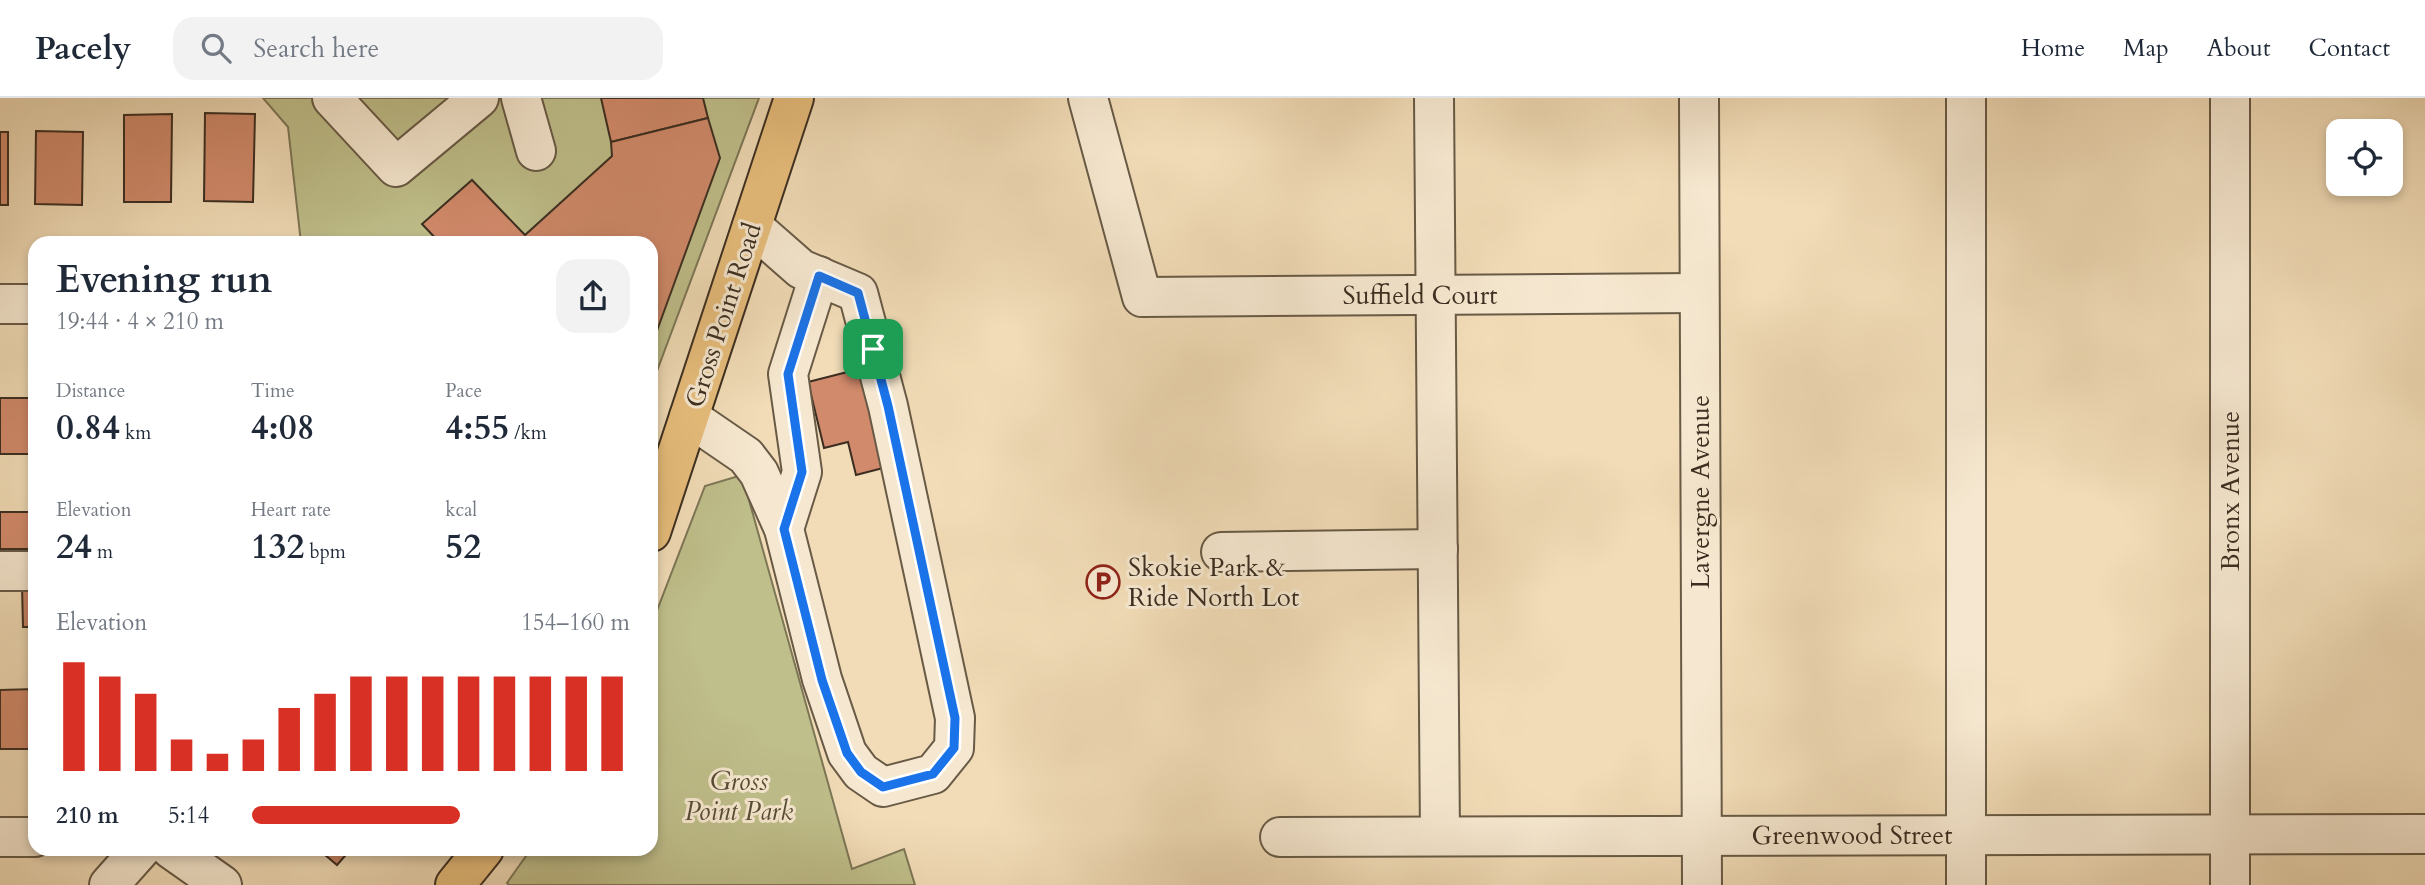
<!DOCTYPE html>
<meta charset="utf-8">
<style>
:root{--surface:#fff;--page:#f2f2f3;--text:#1f2937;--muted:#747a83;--line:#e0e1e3;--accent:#d93025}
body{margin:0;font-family:Cardo,serif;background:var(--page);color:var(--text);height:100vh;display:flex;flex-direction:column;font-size:26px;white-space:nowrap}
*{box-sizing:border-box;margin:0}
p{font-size:23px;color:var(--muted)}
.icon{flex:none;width:38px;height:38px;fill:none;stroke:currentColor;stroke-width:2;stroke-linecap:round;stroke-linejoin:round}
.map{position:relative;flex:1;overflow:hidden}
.drawer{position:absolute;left:28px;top:138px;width:630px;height:620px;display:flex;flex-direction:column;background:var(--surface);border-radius:21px;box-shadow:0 4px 10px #0003}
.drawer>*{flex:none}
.tools{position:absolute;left:2326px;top:21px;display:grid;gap:14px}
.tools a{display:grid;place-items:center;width:77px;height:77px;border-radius:14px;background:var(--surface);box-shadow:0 4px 10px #0003;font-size:35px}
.pin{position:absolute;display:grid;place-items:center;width:60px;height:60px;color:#fff;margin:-30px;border-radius:14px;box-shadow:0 4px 10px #0006}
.round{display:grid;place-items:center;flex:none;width:74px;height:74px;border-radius:21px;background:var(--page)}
.summary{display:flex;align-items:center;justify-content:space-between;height:119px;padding:0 28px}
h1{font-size:38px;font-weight:700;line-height:52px}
.metrics{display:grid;grid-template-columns:repeat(3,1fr);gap:10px;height:119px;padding:7px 28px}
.metrics div{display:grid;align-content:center}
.metrics b{font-size:35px;font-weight:700}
.metrics small{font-size:19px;font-weight:400}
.metrics p{font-size:19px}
.chart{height:196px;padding:14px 28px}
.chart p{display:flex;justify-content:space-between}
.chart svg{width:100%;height:126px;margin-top:7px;stroke:var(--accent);stroke-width:6}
ul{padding:0 28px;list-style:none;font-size:23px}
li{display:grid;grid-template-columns:112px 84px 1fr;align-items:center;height:52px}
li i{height:18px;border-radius:9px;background:var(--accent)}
header{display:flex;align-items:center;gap:42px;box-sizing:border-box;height:98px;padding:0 35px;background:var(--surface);border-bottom:2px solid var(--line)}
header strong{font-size:33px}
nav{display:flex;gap:38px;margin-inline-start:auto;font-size:24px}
.search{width:490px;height:63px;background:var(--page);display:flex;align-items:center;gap:18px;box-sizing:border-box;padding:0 24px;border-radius:21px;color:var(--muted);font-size:26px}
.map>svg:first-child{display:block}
.green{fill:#bfbf8b;stroke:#7d7656;stroke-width:2}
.building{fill:#d18a6b;stroke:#3b2e21;stroke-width:2}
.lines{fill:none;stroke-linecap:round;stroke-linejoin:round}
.minor-casing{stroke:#685a46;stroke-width:42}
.major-casing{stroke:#3b2e21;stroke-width:42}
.minor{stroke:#f6e8d0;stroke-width:38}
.major{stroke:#e8be7c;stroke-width:38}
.route-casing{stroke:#fff;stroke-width:14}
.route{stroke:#1a73e8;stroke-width:9}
.labels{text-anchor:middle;stroke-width:6;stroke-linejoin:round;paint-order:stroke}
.street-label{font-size:26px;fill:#3b2e21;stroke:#f6e8d0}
.poi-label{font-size:26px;fill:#3b2e21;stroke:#f6e8d0;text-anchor:start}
.park-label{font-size:26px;font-style:italic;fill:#554b36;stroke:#f6e8d0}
</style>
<header>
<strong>Pacely</strong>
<div class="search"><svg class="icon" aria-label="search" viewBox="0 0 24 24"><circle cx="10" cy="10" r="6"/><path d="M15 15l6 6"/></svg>Search here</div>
<nav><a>Home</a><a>Map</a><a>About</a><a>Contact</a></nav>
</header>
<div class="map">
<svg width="2425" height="787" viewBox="0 0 2425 787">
<rect width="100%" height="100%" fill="#f1dcb7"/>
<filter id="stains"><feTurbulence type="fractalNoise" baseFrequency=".00286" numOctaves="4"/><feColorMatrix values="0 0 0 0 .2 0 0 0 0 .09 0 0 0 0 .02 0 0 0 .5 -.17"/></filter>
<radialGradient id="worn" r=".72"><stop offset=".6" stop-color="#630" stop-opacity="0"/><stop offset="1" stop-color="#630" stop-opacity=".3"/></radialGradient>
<!-- green -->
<g class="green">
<path d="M263 0H759L651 289V145H301L288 29Z"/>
<path d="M742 377 852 771 904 751 915 787H509L507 785 531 751H651V528L705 388Z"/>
</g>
<!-- building -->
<g class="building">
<path d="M601 0H703L708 20 611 44Z"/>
<path d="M205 15 255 16 253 104 204 103Z"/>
<path d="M172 16 171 104H124V17Z"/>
<path d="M708 20 720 60 651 249V145H440L422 126 472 82 525 137 612 58 611 44Z"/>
<path d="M36 33 83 34 82 107 35 106Z"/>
<rect x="0" y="34" width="8" height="73"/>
<path d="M871 268 887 369 856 377 848 344 824 350 808 284Z"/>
<rect x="0" y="300" width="35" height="56"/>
<rect x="0" y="414" width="32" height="37"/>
<path d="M22 487H35V529H23Z"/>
<path d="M35 591V651H0V592Z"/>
<path d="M318 751H351L337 767Z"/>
</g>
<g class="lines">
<defs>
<g id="minor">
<path d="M332 0 396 69 479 0"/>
<path d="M521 0 536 53"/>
<path d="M1088 0 1142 199 1698 195"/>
<path d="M1434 0 1440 738"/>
<path d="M1699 0 1702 787"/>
<path d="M1966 0V787"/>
<path d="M0 206H35"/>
<path d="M689 319 746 358 759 375 784 431 822 581 847 655 861 674 883 689 933 676 954 650 955 620 888 308 858 195 801 171 752 128"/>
<path d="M784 431 802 374 788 276 819 178"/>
<path d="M1221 454 1438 451"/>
<path d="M0 473H35"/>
<path d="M0 739H35"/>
<path d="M1280 739 2425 736"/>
<path d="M171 751 222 787"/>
<path d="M109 787 141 751"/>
<path d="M2230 787V0"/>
</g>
<g id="major">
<path d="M651 434 794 0"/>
<path d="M455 787 484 751"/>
</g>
</defs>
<!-- minor casing -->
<use href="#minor" class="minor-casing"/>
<!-- major casing -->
<use href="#major" class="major-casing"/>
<!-- minor -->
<use href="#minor" class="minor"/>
<!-- major -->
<use href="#major" class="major"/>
</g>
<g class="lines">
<defs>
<path id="route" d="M819 178 858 195 888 308 955 620 954 650 933 676 883 689 861 674 847 655 822 582 784 431 802 374 788 276Z"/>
</defs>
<!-- route casing -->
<use href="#route" class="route-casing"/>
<!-- route -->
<use href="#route" class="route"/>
</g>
<!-- icons -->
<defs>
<symbol id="parking-ring" viewBox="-11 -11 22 22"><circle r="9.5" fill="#f6e8d0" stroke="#8f2418" stroke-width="1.5"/><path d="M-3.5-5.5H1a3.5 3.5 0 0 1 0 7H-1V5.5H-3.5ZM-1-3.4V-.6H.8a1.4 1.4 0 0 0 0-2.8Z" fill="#8f2418"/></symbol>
</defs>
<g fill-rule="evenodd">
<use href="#parking-ring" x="1084" y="465" width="38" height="38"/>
</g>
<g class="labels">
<!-- street labels -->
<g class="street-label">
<text x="1420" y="206">Suffield Court</text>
<text transform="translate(723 217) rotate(-72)" y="9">Gross Point Road</text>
<text transform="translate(2230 393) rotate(-90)" y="9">Bronx Avenue</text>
<text transform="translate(1700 394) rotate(-90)" y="9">Lavergne Avenue</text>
<text x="1852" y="746">Greenwood Street</text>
</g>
<!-- poi labels -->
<g class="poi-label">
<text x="1128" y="478">Skokie Park &amp;<tspan x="1128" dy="30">Ride North Lot</tspan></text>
</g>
<!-- park labels -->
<g class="park-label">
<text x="739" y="692">Gross<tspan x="739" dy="30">Point Park</tspan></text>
</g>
</g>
<rect width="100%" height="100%" filter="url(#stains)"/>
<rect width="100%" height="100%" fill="url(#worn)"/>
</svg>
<div class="tools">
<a><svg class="icon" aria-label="locate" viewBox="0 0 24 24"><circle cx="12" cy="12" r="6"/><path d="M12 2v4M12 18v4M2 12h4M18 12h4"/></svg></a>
</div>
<div class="pin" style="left:873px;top:251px;background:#1e9e55"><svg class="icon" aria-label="arrive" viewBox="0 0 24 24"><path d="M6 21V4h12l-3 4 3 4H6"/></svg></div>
<section class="drawer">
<div class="summary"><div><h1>Evening run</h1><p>19:44 · 4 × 210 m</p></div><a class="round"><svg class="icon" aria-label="share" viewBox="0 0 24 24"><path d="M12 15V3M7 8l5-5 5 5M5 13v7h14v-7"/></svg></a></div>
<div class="metrics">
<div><p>Distance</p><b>0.84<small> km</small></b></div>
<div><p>Time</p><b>4:08</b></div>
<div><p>Pace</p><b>4:55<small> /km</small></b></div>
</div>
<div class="metrics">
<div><p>Elevation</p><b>24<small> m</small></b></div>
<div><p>Heart rate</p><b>132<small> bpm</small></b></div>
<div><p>kcal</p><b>52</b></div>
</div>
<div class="chart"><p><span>Elevation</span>154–160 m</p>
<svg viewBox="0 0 160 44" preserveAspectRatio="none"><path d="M5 44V6M15 44V11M25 44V17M35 44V33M45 44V38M55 44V33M65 44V22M75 44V17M85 44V11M95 44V11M105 44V11M115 44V11M125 44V11M135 44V11M145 44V11M155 44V11"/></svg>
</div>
<ul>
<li><b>210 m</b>5:14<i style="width:55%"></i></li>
</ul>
</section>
</div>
